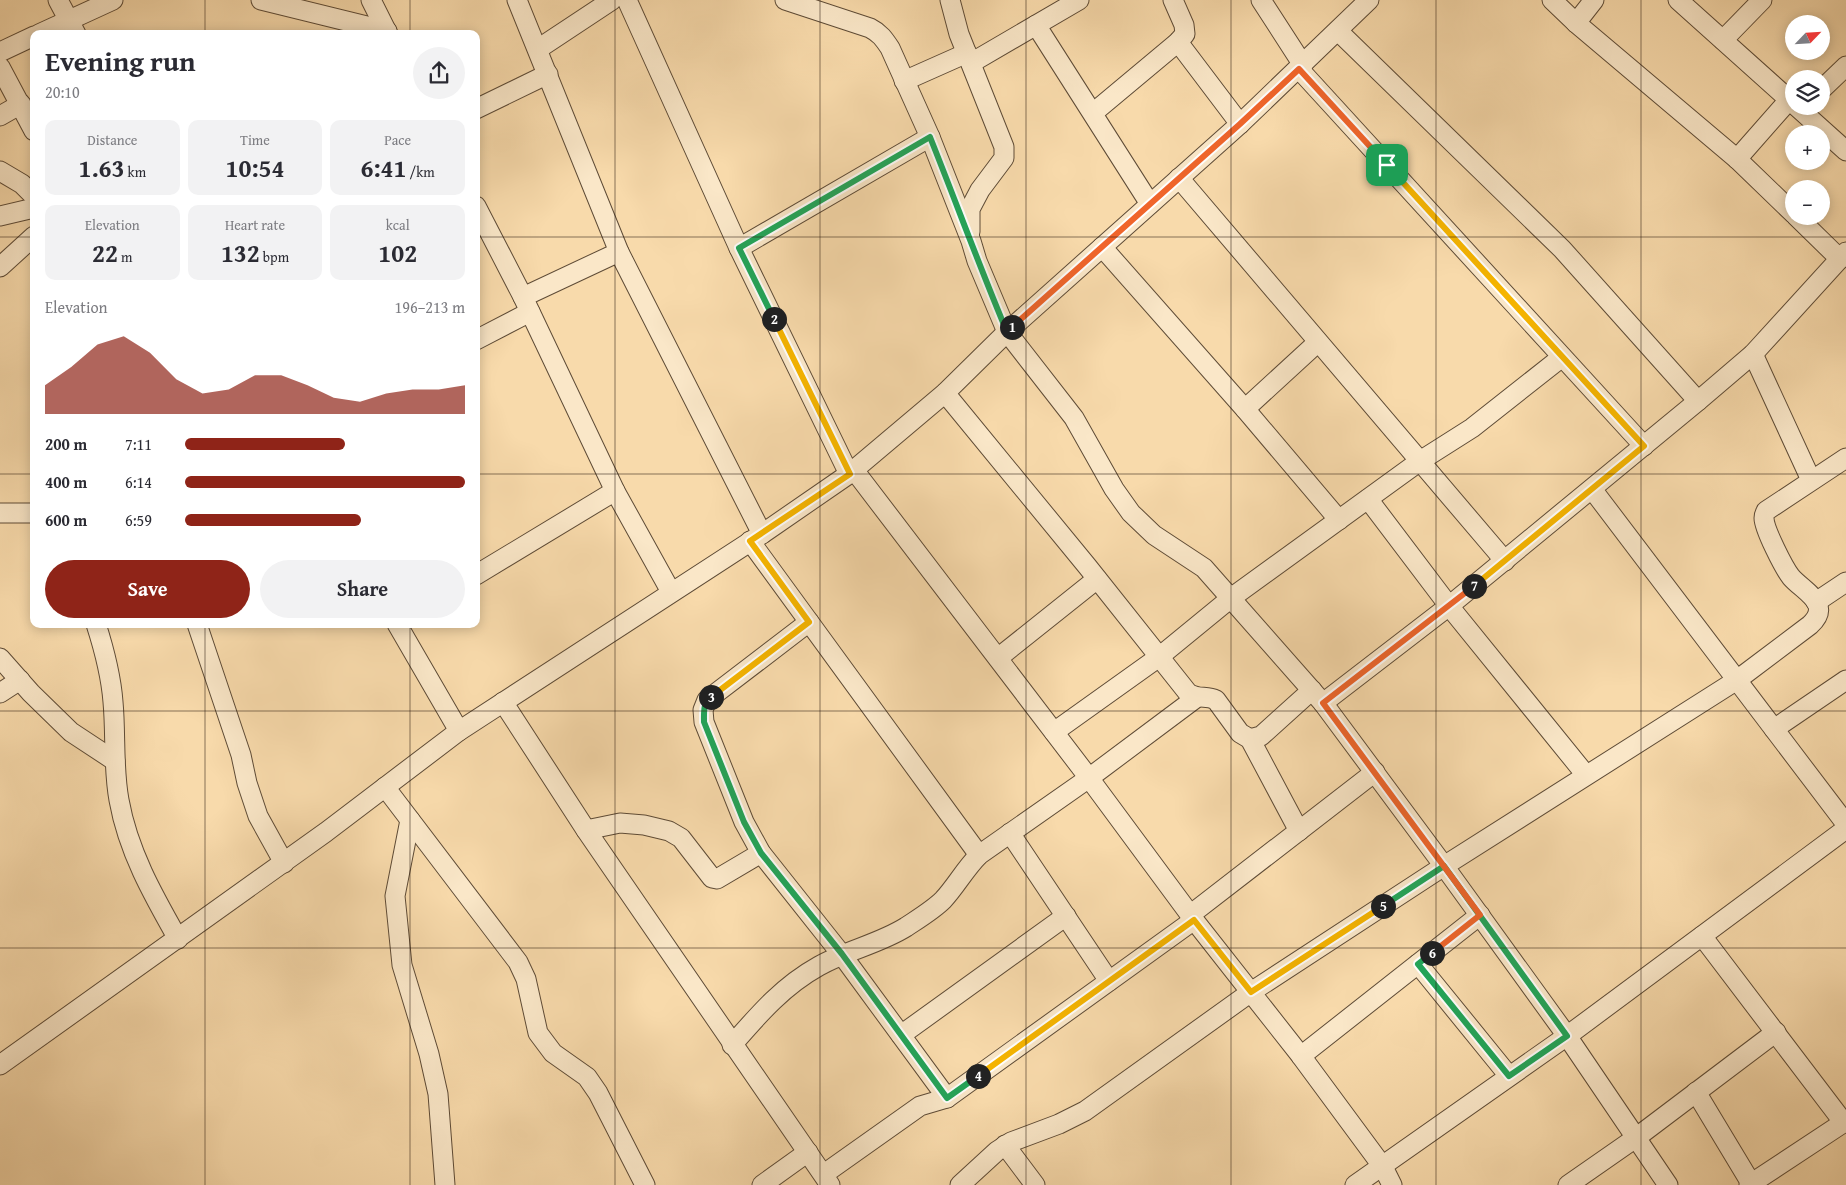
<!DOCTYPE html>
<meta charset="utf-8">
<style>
:root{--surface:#fff;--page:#f2f2f3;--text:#2b2b33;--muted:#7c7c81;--accent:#8f2418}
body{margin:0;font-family:"Gentium Book Plus",serif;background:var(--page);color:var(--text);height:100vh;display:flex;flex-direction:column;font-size:19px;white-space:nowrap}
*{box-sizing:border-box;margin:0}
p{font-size:16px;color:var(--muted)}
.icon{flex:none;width:28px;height:28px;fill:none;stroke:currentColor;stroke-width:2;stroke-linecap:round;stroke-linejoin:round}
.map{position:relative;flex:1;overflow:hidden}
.panel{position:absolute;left:30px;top:30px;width:450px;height:598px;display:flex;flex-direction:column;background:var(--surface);border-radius:10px;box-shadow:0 2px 12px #0003}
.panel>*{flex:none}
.needle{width:32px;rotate:65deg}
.controls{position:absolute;left:1785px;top:15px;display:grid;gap:10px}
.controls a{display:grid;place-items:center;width:45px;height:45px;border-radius:50%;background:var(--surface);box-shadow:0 2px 12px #0003;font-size:25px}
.pin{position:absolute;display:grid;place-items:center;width:42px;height:42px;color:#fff;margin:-21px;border-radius:10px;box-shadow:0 2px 8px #0006}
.km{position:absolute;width:25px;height:25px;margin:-12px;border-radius:50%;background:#222;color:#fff;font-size:14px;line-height:25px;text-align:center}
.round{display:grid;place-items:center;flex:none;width:52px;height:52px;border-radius:26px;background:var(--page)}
.overview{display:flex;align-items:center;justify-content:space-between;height:85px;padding:0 15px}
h1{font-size:28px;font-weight:700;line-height:38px}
.figures{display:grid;grid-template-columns:repeat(3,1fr);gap:8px;height:85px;padding:5px 15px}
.figures div{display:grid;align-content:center;border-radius:10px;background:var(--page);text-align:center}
.figures b{font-size:25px;font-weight:700}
.figures small{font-size:14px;font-weight:400}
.figures p{font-size:14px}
.chart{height:140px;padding:10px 15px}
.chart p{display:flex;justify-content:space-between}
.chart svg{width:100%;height:90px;margin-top:5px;fill:var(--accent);opacity:.7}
.action{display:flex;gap:10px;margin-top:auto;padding:10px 15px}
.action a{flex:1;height:58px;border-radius:30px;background:var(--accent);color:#fff;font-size:20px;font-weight:700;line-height:58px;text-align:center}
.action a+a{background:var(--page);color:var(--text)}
ul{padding:0 15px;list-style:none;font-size:16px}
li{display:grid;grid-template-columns:80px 60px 1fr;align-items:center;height:38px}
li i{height:12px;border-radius:6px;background:var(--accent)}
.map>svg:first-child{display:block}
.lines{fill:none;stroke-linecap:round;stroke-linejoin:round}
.minor-casing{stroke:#5e4b36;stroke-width:21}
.minor{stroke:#fae7c8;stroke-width:19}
.split-1-casing{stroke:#fff;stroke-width:10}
.split-2-casing{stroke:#fff;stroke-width:10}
.split-3-casing{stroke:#fff;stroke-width:10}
.split-4-casing{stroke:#fff;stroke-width:10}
.split-5-casing{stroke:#fff;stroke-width:10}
.split-6-casing{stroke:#fff;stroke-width:10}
.split-7-casing{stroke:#fff;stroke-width:10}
.split-8-casing{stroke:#fff;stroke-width:10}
.split-1{stroke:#f0652b;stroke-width:6}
.split-2{stroke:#22a559;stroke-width:6}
.split-3{stroke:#f5b400;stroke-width:6}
.split-4{stroke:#22a559;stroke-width:6}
.split-5{stroke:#f5b400;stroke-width:6}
.split-6{stroke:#22a559;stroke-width:6}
.split-7{stroke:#f0652b;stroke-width:6}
.split-8{stroke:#f5b400;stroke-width:6}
.grid{fill:none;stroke:#2a1b0f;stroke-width:1;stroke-opacity:0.55}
</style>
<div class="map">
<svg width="1846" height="1185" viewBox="0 0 1846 1185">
<rect width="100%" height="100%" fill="#f8daab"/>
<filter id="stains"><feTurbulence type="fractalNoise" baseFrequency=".004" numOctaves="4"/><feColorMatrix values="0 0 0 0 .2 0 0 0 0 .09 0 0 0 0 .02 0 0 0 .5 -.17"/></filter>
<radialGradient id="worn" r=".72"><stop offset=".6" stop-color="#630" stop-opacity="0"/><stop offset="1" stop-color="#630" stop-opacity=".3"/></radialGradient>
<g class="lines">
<defs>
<g id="minor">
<path d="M58 0 76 34"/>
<path d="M261 0 387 31"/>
<path d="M371 0 388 34"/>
<path d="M517 0 619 252 762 534"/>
<path d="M627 0 739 248 849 474"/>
<path d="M785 0 870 28C880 33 884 39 890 48L930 137 971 241 977 261 1007 332 1074 418 1114 489 1131 513 1154 535 1204 568 1323 703 1444 866 1567 1036 1668 1185"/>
<path d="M950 0 959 34 1004 147V158L980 190 970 209V232"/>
<path d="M1261 0 1303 65"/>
<path d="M1552 0 1576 23 1737 159 1794 214"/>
<path d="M1678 0 1794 104"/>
<path d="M1576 23 1594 0"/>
<path d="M1036 25 1150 204"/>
<path d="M1338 31 1562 249 1698 401"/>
<path d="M39 34 113 0"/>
<path d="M1723 40 1762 0"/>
<path d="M1178 42 1240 124"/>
<path d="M538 49 612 0"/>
<path d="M0 52 34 36"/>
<path d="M971 63 1079 0"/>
<path d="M0 67 34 131"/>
<path d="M1299 69 1644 446"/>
<path d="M904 81 967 53"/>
<path d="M1821 90 1846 66"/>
<path d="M1796 106 1846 151"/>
<path d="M476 109 548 74"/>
<path d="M1093 113 1178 42 1185 34 1184 25 1173 0"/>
<path d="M0 116 21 104"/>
<path d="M1737 159 1789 100"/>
<path d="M0 171 22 184 34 196"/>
<path d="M1179 178 1505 561"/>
<path d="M476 206 523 297 615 491 671 592"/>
<path d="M0 216 34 208"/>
<path d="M1796 216 1840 259"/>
<path d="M1102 247 1245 409 1339 520"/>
<path d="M739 248 930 137"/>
<path d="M0 267 34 236"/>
<path d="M523 297 619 252"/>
<path d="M476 340 530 312"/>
<path d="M1753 354 1811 480"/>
<path d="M945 393 1087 566 1188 693C1199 700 1206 695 1216 700L1240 733 1250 739 1299 831"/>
<path d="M1245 409 1318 342"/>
<path d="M854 470 1089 778 1194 920 1301 1056 1383 1167 1392 1185"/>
<path d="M1592 489 1846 824"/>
<path d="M1368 499 1449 606 1586 775"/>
<path d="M0 513H34"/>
<path d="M750 541 979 855"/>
<path d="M476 575 615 491"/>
<path d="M1816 602 1846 582"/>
<path d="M809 622 707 700 703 710 704 722 744 822 761 853 842 955 947 1098"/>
<path d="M96 624C104 649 111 675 113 702 116 734 113 768 119 800 128 851 153 895 178 939"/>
<path d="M197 624 241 755 247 783 258 816 284 863"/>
<path d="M397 624 459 731"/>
<path d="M0 658 31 693 71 732 115 761"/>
<path d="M998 658 1097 579"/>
<path d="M0 693 20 680"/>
<path d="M503 702 586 830 830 1185"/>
<path d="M1323 703 1449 606 1698 401 1753 354 1846 252"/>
<path d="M1774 729 1846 680"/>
<path d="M1054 732 1159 657 1231 598 1420 461 1472 428 1562 357"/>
<path d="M1250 739 1261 736 1312 690"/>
<path d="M385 787 518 962 526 979 538 1033 553 1053 587 1077 598 1093 645 1185"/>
<path d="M410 820 395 896 402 965 429 1054 438 1094 445 1185"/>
<path d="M586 830 620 823 644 825 669 831 681 838 712 878 717 879 761 853"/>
<path d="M1010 833 1109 981"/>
<path d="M1190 915 1375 772"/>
<path d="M1702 936 1844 1123"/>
<path d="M1418 964 1509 1076"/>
<path d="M901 1035 1066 916"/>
<path d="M732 1045C759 1014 783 986 819 966 847 950 879 944 906 927 918 919 933 910 943 900 956 886 965 869 979 855L1089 778 1196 698"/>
<path d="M1301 1056 1480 915"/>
<path d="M0 1065 326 832 459 731 762 534 849 474 945 393 1007 332 1240 124 1369 0"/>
<path d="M1696 1092 1752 1185"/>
<path d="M1005 1145 1035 1185"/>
<path d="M824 1174 920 1106 947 1098 1194 920"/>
<path d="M762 1185 808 1152"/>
<path d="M960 1185 997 1151 1011 1142 1059 1124 1085 1111 1251 992 1444 866 1737 680 1810 625C1833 604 1804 592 1791 577 1784 568 1764 529 1764 518 1764 514 1765 514 1766 511L1846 458"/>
<path d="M1355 1185 1567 1036 1846 829"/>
<path d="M1568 1185 1637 1137 1776 1032"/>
<path d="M1749 1185 1846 1121"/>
</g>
</defs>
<!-- minor casing -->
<use href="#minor" class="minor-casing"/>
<!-- minor -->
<use href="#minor" class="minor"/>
</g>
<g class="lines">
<defs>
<path id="split-1" d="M1012 327 1240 124 1299 69 1387 165"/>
<path id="split-2" d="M774 319 739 248 930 137C956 202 980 268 1007 332L1012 327"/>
<path id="split-3" d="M711 697 809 622 750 541 850 474 774 319"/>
<path id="split-4" d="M711 697C703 703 704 712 704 722L744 822 761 853 842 954 947 1098 978 1076"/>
<path id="split-5" d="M978 1076 1194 920 1251 992 1383 906"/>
<path id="split-6" d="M1383 906 1444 866 1567 1036 1509 1076 1418 964 1432 953"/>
<path id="split-7" d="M1432 953 1480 915 1323 703 1474 586"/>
<path id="split-8" d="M1387 165 1644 446 1474 586"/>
</defs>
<!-- split-1 casing -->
<use href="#split-1" class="split-1-casing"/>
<!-- split-2 casing -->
<use href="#split-2" class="split-2-casing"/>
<!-- split-3 casing -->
<use href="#split-3" class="split-3-casing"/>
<!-- split-4 casing -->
<use href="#split-4" class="split-4-casing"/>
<!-- split-5 casing -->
<use href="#split-5" class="split-5-casing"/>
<!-- split-6 casing -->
<use href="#split-6" class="split-6-casing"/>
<!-- split-7 casing -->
<use href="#split-7" class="split-7-casing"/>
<!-- split-8 casing -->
<use href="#split-8" class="split-8-casing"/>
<!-- split-1 -->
<use href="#split-1" class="split-1"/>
<!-- split-2 -->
<use href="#split-2" class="split-2"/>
<!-- split-3 -->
<use href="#split-3" class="split-3"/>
<!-- split-4 -->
<use href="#split-4" class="split-4"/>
<!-- split-5 -->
<use href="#split-5" class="split-5"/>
<!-- split-6 -->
<use href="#split-6" class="split-6"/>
<!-- split-7 -->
<use href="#split-7" class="split-7"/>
<!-- split-8 -->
<use href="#split-8" class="split-8"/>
</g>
<!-- grid -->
<path class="grid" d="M205 0V34M410 0V34M615 0V1185M820 0V1185M1026 0V1185M1231 0V1185M1436 0V1185M1641 0V1185M0 237H34M476 237H1846M0 474H34M476 474H1846M205 624V1185M410 624V1185M0 711H1846M0 948H1846"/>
<rect width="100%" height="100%" filter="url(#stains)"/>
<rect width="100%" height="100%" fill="url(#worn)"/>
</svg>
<div class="controls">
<a><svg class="needle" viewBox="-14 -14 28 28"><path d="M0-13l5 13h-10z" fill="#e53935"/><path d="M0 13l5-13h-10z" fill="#7c7c81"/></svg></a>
<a><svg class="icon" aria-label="layers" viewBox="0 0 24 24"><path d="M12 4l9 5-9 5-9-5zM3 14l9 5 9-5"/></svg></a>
<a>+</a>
<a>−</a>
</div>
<div class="pin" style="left:1387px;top:165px;background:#1e9e55"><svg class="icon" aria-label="arrive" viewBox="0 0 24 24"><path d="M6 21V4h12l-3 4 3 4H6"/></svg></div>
<b class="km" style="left:1012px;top:327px">1</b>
<b class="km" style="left:774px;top:319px">2</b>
<b class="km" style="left:711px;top:697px">3</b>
<b class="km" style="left:978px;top:1076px">4</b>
<b class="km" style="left:1383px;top:906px">5</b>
<b class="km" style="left:1432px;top:953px">6</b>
<b class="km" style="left:1474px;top:586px">7</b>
<section class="panel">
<div class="overview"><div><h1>Evening run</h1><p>20:10</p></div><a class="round"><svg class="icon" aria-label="share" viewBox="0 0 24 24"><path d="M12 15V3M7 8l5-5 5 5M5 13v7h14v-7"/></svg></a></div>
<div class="figures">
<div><p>Distance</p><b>1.63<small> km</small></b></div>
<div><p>Time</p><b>10:54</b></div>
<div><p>Pace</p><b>6:41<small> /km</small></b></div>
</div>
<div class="figures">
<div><p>Elevation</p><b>22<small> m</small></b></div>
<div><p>Heart rate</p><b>132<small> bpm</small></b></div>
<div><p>kcal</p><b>102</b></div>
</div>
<div class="chart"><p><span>Elevation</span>196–213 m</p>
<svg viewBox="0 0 160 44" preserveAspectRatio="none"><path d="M0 44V30L10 21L20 10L30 6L40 14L50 27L60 34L70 32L80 25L90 25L100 30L110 36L120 38L130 34L140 32L150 32L160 30V44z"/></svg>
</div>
<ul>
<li><b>200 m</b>7:11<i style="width:57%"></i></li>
<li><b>400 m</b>6:14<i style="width:100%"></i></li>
<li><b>600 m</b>6:59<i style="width:63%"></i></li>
</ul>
<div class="action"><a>Save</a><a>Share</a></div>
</section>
</div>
